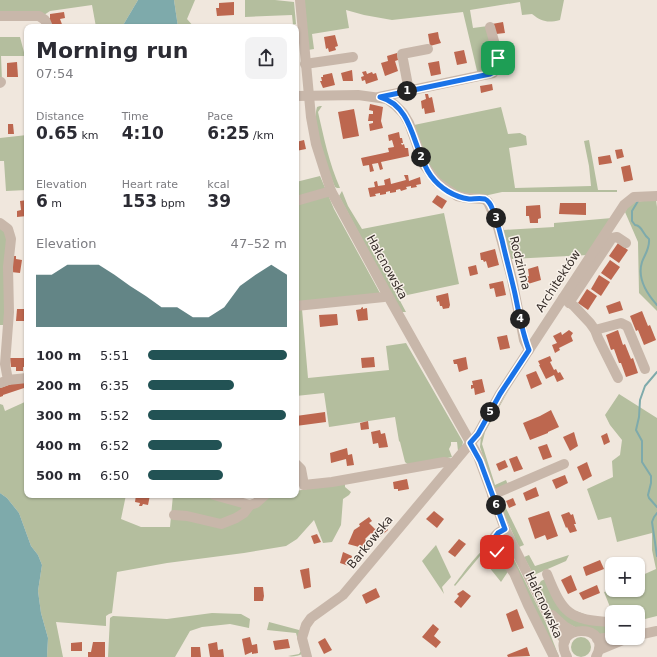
<!DOCTYPE html>
<meta charset="utf-8">
<style>
:root{--surface:#fff;--page:#f2f2f3;--text:#2b2b33;--muted:#7c7c81;--accent:#225254}
body{margin:0;font-family:"DejaVu Sans",sans-serif;background:var(--page);color:var(--text);height:100vh;display:flex;flex-direction:column;font-size:15px;white-space:nowrap}
*{box-sizing:border-box;margin:0}
p{font-size:13px;color:var(--muted)}
.icon{flex:none;width:22px;height:22px;fill:none;stroke:currentColor;stroke-width:2;stroke-linecap:round;stroke-linejoin:round}
.map{position:relative;flex:1;overflow:hidden}
.details{position:absolute;left:24px;top:24px;width:275px;height:474px;display:flex;flex-direction:column;background:var(--surface);border-radius:8px;box-shadow:0 1px 3px #0004}
.details>*{flex:none}
.fabs{position:absolute;left:605px;top:557px;display:grid;gap:8px}
.fabs a{display:grid;place-items:center;width:40px;height:40px;border-radius:8px;background:var(--surface);box-shadow:0 1px 3px #0004;font-size:20px}
.pin{position:absolute;display:grid;place-items:center;width:34px;height:34px;color:#fff;margin:-17px;border-radius:8px;box-shadow:0 2px 6px #0006}
.km{position:absolute;width:20px;height:20px;margin:-10px;border-radius:50%;background:#222;color:#fff;font-size:11px;line-height:20px;text-align:center}
.round{display:grid;place-items:center;flex:none;width:42px;height:42px;border-radius:8px;background:var(--page)}
.headline{display:flex;align-items:center;justify-content:space-between;height:68px;padding:0 12px}
h1{font-size:22px;font-weight:800;line-height:30px}
.stats{display:grid;grid-template-columns:repeat(3,1fr);gap:6px;height:68px;padding:4px 12px}
.stats div{display:grid;align-content:center}
.stats b{font-size:17px;font-weight:800}
.stats small{font-size:11px;font-weight:400}
.stats p{font-size:11px}
.chart{height:112px;padding:8px 12px}
.chart p{display:flex;justify-content:space-between}
.chart svg{width:100%;height:72px;margin-top:4px;fill:var(--accent);opacity:.7}
ul{padding:0 12px;list-style:none;font-size:13px}
li{display:grid;grid-template-columns:64px 48px 1fr;align-items:center;height:30px}
li i{height:10px;border-radius:5px;background:var(--accent)}
.map>svg:first-child{display:block}
.green{fill:#b4be9e}
.water{fill:#7eaaab}
.lines{fill:none;stroke-linecap:round;stroke-linejoin:round}
.stream{stroke:#7eaaab;stroke-width:2}
.building{fill:#bd674f}
.minor{stroke:#c8b7aa;stroke-width:10}
.route-casing{stroke:#fff;stroke-width:8}
.route{stroke:#1a73e8;stroke-width:5}
.labels{text-anchor:middle;stroke-width:3;stroke-linejoin:round;paint-order:stroke}
.street-label{font-size:12px;fill:#362d29;stroke:#f8f1e9}
</style>
<div class="map">
<svg width="657" height="657" viewBox="0 0 657 657">
<rect width="100%" height="100%" fill="#f0e7dd"/>
<!-- green -->
<g class="green">
<path d="M0 0H138L122 27H96L92 5 50 11 44 15 0 14Z"/>
<path d="M174 0H195L187 19 194 27H178Z"/>
<path d="M245 0H275L294 2 296 24 293 25 292 15 245 17Z"/>
<path d="M303 0H564L560 20C548 23 542 22 532 14L522 15 520 2 470 10 473 28 488 26 495 67 478 75 463 12 392 20 364 15 346 10 349 28 312 34 314 49 308 50Z"/>
<path d="M0 37H20L25 56H1L2 81H0Z"/>
<path d="M391 97 414 125 501 107 508 134 520 133 526 136 527 145 509 148 515 188 591 186 589 166 584 141 589 140 598 190H617V192H502L484 196 464 195 435 177Z"/>
<path d="M320 106H322L318 112C324 138 329 163 340 188H337L335 187C328 169 311 125 317 107Z"/>
<path d="M27 135V190L6 191 4 161H0V138Z"/>
<path d="M320 176 334 209 381 295 296 304V182Z"/>
<path d="M342 191 348 206 362 229 444 213 459 284 398 297 406 312H401L339 196Z"/>
<path d="M656 200 657 207V311L639 293 638 242 625 212 630 202Z"/>
<path d="M612 218 588 255 511 259 503 230 554 227V223Z"/>
<path d="M0 225 6 231 7 325H0Z"/>
<path d="M296 308 302 309 308 378 389 370 386 346 406 343 463 442 462 447 458 451 457 442H451V445L449 449 452 457 410 466 405 462 400 442 399 441 395 417 329 427 324 393 296 396Z"/>
<path d="M514 381 485 432 482 444 495 485 506 480 508 485 494 489 480 447 481 436Z"/>
<path d="M619 394 657 418V616L641 620V618L638 617V612H612L604 592 612 589V590H638V577L656 569 652 550V533L617 542 611 517 598 520 587 489 613 477 612 461 620 455 622 440 610 425 605 415Z"/>
<path d="M27 401V495H126L121 519 141 527H170L173 495H207L227 500 242 506 267 496 296 495V491L345 482V487L351 492 349 495 343 499 341 525 332 542 323 543 314 520 297 539 286 546 244 553 167 563 117 572 112 613 109 614 106 616V626L56 622 63 657H47L48 638 41 613 38 591 42 565 38 555 31 546 19 513 7 498 0 493V404L3 405 5 411Z"/>
<path d="M499 497 502 500 524 545 519 547 497 499Z"/>
<path d="M502 535 546 623 559 657H556L496 541Z"/>
<path d="M436 545 451 577 442 587 444 594 422 561Z"/>
<path d="M489 546 509 570 501 582 480 556 455 586 454 585C462 575 478 551 489 546Z"/>
<path d="M529 555 535 566 569 555 566 561 534 575 533 574 524 557Z"/>
<path d="M545 579 559 605 612 624V635C594 637 564 625 551 611 546 605 542 594 538 586L541 581Z"/>
<path d="M212 613 241 614 250 619 249 628 230 624 202 627 190 631 175 657H108L110 618 113 616 167 619Z"/>
<path d="M269 622 299 630 302 654C299 656 291 657 288 656L299 654 301 651 296 633 267 630Z"/>
<circle cx="581" cy="647" r="10"/>
</g>
<!-- water -->
<g class="water">
<path d="M138 0H174L178 27H122Z"/>
<path d="M0 493 7 498 19 513 31 546 38 555 42 565 38 591 41 613 48 638 47 657H0Z"/>
</g>
<g class="lines">
<!-- stream -->
<g class="stream">
<path d="M638 201 632 211V221L635 225C643 226 642 234 649 239 650 248 645 254 642 262 637 278 647 294 657 305"/>
<path d="M657 372 645 386 640 400 639 417 636 430 642 441V462L651 476V483L648 495 649 498 657 507"/>
<path d="M657 513 654 517 652 522 657 556"/>
</g>
</g>
<!-- building -->
<g class="building">
<path d="M234 2V15L217 16 216 8H219V3Z"/>
<path d="M64 12 65 18 60 19 63 27H52L48 19 50 18V14Z"/>
<path d="M503 22 505 33 496 34 492 24Z"/>
<path d="M438 32 439 38 441 43 430 46 428 34Z"/>
<path d="M335 35 338 46 335 47 336 50 329 52 328 48 326 49 324 37Z"/>
<path d="M464 50 467 63 457 65 454 52Z"/>
<path d="M397 53 398 60 395 61 398 71 385 76 381 63 388 61 387 56Z"/>
<path d="M439 61 441 74 431 76 428 63Z"/>
<path d="M17 62 18 77H7V63Z"/>
<path d="M352 70 353 81H343L341 73Z"/>
<path d="M366 71 367 74 372 72 373 74 376 73 378 80 366 84 365 80 362 81 361 77 364 76 362 72Z"/>
<path d="M332 73 335 85 323 88 320 81H322L321 77H323V75Z"/>
<path d="M492 84 493 90 481 93 480 86Z"/>
<path d="M425 94H428L429 98 432 97 435 112 425 114 424 108 422 109 421 101 426 99Z"/>
<path d="M370 104 383 107 381 121 383 128 370 131 369 124 373 123V121H368L369 114H373V111L369 110Z"/>
<path d="M354 109 359 136 343 139 338 112Z"/>
<path d="M8 124H13L14 134H8Z"/>
<path d="M399 132 400 138H402L403 143H401L402 145 404 144 405 148H408L409 156 381 162 383 169 380 170 378 163 372 164 374 171 370 172 369 165 363 166 361 158 389 152 388 148 394 147 392 140 389 141 388 135Z"/>
<path d="M304 140 306 149 296 151V142Z"/>
<path d="M622 149 624 157 617 159 615 150Z"/>
<path d="M610 155 612 163 599 165 598 157Z"/>
<path d="M630 165 633 180 624 182 621 167Z"/>
<path d="M404 175H408L409 181 420 177 421 184 416 185 417 187 411 188V186L406 187 407 189 401 191 400 189 396 190V192L390 193V191L386 192V194L380 195V193L375 194 376 196 370 197 368 188 375 187 374 182 377 181 378 186 385 185 384 180 390 178 391 184 406 180Z"/>
<path d="M437 195 447 201 442 209 432 202Z"/>
<path d="M27 200V216L17 217V211L21 210 20 201Z"/>
<path d="M560 203H586V215L559 214Z"/>
<path d="M540 205 541 218 538 219V223H530L529 216H526V206Z"/>
<path d="M618 243 628 250 619 263 609 256Z"/>
<path d="M495 249 499 265 488 268 486 261 484 262 483 260H481L480 253Z"/>
<path d="M13 256H16V259L22 260 20 273 11 272Z"/>
<path d="M610 260 620 267 611 280 601 273Z"/>
<path d="M476 265 478 274 470 276 468 267Z"/>
<path d="M538 266 541 280 528 284 526 277 529 276 528 269Z"/>
<path d="M599 275 610 282 601 296 591 289Z"/>
<path d="M503 281 506 295 496 297 494 288 490 289 489 284Z"/>
<path d="M587 289 597 296 588 310 578 303Z"/>
<path d="M448 293 450 305 449 308 443 309 442 306H440L439 301 437 302 436 296Z"/>
<path d="M620 301 623 310 609 314 606 306Z"/>
<path d="M363 307V309L367 308 368 320 358 321 356 310 361 309V308Z"/>
<path d="M17 309H26V321H16Z"/>
<path d="M642 311 648 326 650 325 656 340 644 345 638 330 636 331 630 316Z"/>
<path d="M337 314 338 325 320 327 319 315Z"/>
<path d="M569 330 573 333 571 336 573 341 559 348 560 350 555 353 552 345 557 343 553 336 561 332 562 335Z"/>
<path d="M618 330 623 345 625 344 631 359 633 358 638 373 626 377 621 363H619L614 349 611 350 606 335Z"/>
<path d="M507 335 510 348 500 350 497 337Z"/>
<path d="M550 356 552 361 550 362 554 370 556 369 558 373 560 372 564 379 557 382 554 375 546 379 539 365H540L538 361Z"/>
<path d="M374 357 375 367 362 368 361 358Z"/>
<path d="M466 357 468 369 459 372 457 364H454L453 360Z"/>
<path d="M10 358H27V367H23V371H16V367H11Z"/>
<path d="M536 371 542 384 531 389 526 375Z"/>
<path d="M482 379 485 392 475 395 474 388 471 389V385H473L472 381Z"/>
<path d="M20 381H26L27 387 3 395V396L0 397V388Z"/>
<path d="M551 410 559 427 548 432V433L530 440 523 423 540 416Z"/>
<path d="M325 412 326 422 296 426V416Z"/>
<path d="M368 421 369 429 361 430 360 423Z"/>
<path d="M380 430 381 434 385 433 388 447 379 448 378 443 373 444 371 432Z"/>
<path d="M574 432 578 446 570 451 563 437Z"/>
<path d="M607 433 610 442 604 445 601 436Z"/>
<path d="M547 444 552 457 543 460 538 447Z"/>
<path d="M347 448 348 455 352 454 354 465 347 466 346 459 331 463 330 453Z"/>
<path d="M517 456 523 469 514 472 509 459Z"/>
<path d="M505 460 508 467 499 471 496 464Z"/>
<path d="M587 462 592 476 583 481 577 467Z"/>
<path d="M565 475 568 483 556 489 552 480Z"/>
<path d="M407 479 409 489 398 491V489H394L393 482Z"/>
<path d="M536 487 539 496 526 501 523 493Z"/>
<path d="M136 495H150L148 505 143 504 142 506H139L140 503 135 502Z"/>
<path d="M513 498 516 505 509 508 506 501Z"/>
<path d="M434 511 444 519 437 528 426 519Z"/>
<path d="M549 511 558 536 547 540 545 535 535 539 528 518Z"/>
<path d="M569 512 571 515 573 514 576 524H574L577 531 570 533 567 527 566 528 561 515Z"/>
<path d="M369 517 372 521 369 523 375 529 382 523 388 530 374 542 371 538 373 535 371 533 365 539 371 545 370 550 348 544 354 530 360 526 359 524Z"/>
<path d="M317 534 321 542 314 544 311 536Z"/>
<path d="M459 539 466 544 455 557 448 552Z"/>
<path d="M343 552 352 556 349 566 340 563Z"/>
<path d="M600 560 604 569 586 576 583 567Z"/>
<path d="M309 568 311 587 304 589 300 570Z"/>
<path d="M571 575 577 590 568 594 561 580Z"/>
<path d="M597 585 600 593 583 600 579 593Z"/>
<path d="M254 587H263L264 596 263 601H254Z"/>
<path d="M376 588 380 597 366 604 362 595Z"/>
<path d="M463 590 471 596 461 608 454 602 459 596 457 594Z"/>
<path d="M517 609 524 628 512 632 506 614Z"/>
<path d="M433 624 439 629 434 636 441 642 436 648 422 637Z"/>
<path d="M250 637 252 645 257 644 258 653 252 654V652L245 655 242 639Z"/>
<path d="M325 638 332 650 324 654 318 642Z"/>
<path d="M288 639 290 648 275 650 273 641Z"/>
<path d="M82 642V651H71V643Z"/>
<path d="M93 642H105V657H88V652H91Z"/>
<path d="M217 642 218 650 223 649 224 657H210L208 644Z"/>
<path d="M191 647H200L201 657H191Z"/>
<path d="M527 647 530 656 508 657 507 655Z"/>
</g>
<g class="lines">
<!-- minor -->
<g class="minor">
<path d="M300 0 311 117 316 144 331 191 388 296 478 456 505 529 550 619 565 641"/>
<path d="M0 16H39L45 20 48 27"/>
<path d="M305 64 353 57"/>
<path d="M0 83 1 82"/>
<path d="M409 91 402 54 428 49"/>
<path d="M296 96 358 95 387 99 395 105 403 113 409 123 424 165 437 182 457 196 467 198 484 199 488 202 496 220 512 279 524 340 529 350"/>
<path d="M379 97 493 73C503 64 493 39 490 27"/>
<path d="M296 201 331 191"/>
<path d="M0 223 8 229 11 239 8 267 9 312 5 364 8 380 0 383"/>
<path d="M563 298 574 306 590 323 595 330 598 338 618 378"/>
<path d="M569 303 612 238 617 237 626 243"/>
<path d="M296 306 384 297 388 296"/>
<path d="M595 330 621 323 627 326 645 369"/>
<path d="M8 380 27 378"/>
<path d="M296 464 301 469 304 485 332 482 444 462 453 464"/>
<path d="M214 495 250 505"/>
<path d="M492 495 564 464"/>
<path d="M174 515 187 516 221 524 236 518 244 513 250 505 256 503 265 495"/>
<path d="M505 529C498 532 492 536 493 544L514 573 528 605 554 657"/>
<path d="M547 574C563 614 569 620 612 622"/>
<path d="M552 615 564 626 574 632"/>
<path d="M638 635 657 631"/>
<path d="M597 639 612 637"/>
<path d="M599 650 628 638"/>
<path d="M307 657 302 638 306 625 311 618 343 595 478 434 500 394 624 205 634 197 657 196"/>
<path d="M567 657C548 623 615 622 596 657"/>
</g>
</g>
<g class="lines">
<defs>
<path id="route" d="M497 552 492 541 498 533 505 529 480 461 470 443 478 434 500 394 529 350C522 332 519 313 515 294 511 276 506 258 502 240 499 230 497 218 492 208 491 205 488 200 485 199 480 198 474 199 469 199 454 197 440 188 431 176 412 150 415 107 380 97L490 74 496 71 498 63V58"/>
</defs>
<!-- route casing -->
<use href="#route" class="route-casing"/>
<!-- route -->
<use href="#route" class="route"/>
</g>
<g class="labels">
<!-- street labels -->
<g class="street-label">
<text transform="translate(520 263) rotate(76)" y="4">Rodzinna</text>
<text transform="translate(387 267) rotate(61)" y="4">Hałcnowska</text>
<text transform="translate(558 281) rotate(-57)" y="4">Architektów</text>
<text transform="translate(370 542) rotate(-51)" y="4">Barkowska</text>
<text transform="translate(544 605) rotate(65)" y="4">Hałcnowska</text>
</g>
</g>
</svg>
<div class="fabs">
<a>+</a>
<a>−</a>
</div>
<div class="pin" style="left:498px;top:58px;background:#1e9e55"><svg class="icon" aria-label="arrive" viewBox="0 0 24 24"><path d="M6 21V4h12l-3 4 3 4H6"/></svg></div>
<div class="pin" style="left:497px;top:552px;background:#d93025"><svg class="icon" aria-label="check" viewBox="0 0 24 24"><path d="M5 12l5 5 9-10"/></svg></div>
<b class="km" style="left:407px;top:91px">1</b>
<b class="km" style="left:421px;top:157px">2</b>
<b class="km" style="left:496px;top:218px">3</b>
<b class="km" style="left:520px;top:319px">4</b>
<b class="km" style="left:490px;top:412px">5</b>
<b class="km" style="left:496px;top:505px">6</b>
<section class="details">
<div class="headline"><div><h1>Morning run</h1><p>07:54</p></div><a class="round"><svg class="icon" aria-label="share" viewBox="0 0 24 24"><path d="M12 15V3M7 8l5-5 5 5M5 13v7h14v-7"/></svg></a></div>
<div class="stats">
<div><p>Distance</p><b>0.65<small> km</small></b></div>
<div><p>Time</p><b>4:10</b></div>
<div><p>Pace</p><b>6:25<small> /km</small></b></div>
</div>
<div class="stats">
<div><p>Elevation</p><b>6<small> m</small></b></div>
<div><p>Heart rate</p><b>153<small> bpm</small></b></div>
<div><p>kcal</p><b>39</b></div>
</div>
<div class="chart"><p><span>Elevation</span>47–52 m</p>
<svg viewBox="0 0 160 44" preserveAspectRatio="none"><path d="M0 44V12L10 12L20 6L30 6L40 6L50 12L60 19L70 25L80 32L90 32L100 38L110 38L120 32L130 19L140 12L150 6L160 12V44z"/></svg>
</div>
<ul>
<li><b>100 m</b>5:51<i style="width:100%"></i></li>
<li><b>200 m</b>6:35<i style="width:62%"></i></li>
<li><b>300 m</b>5:52<i style="width:99%"></i></li>
<li><b>400 m</b>6:52<i style="width:53%"></i></li>
<li><b>500 m</b>6:50<i style="width:54%"></i></li>
</ul>
</section>
</div>
